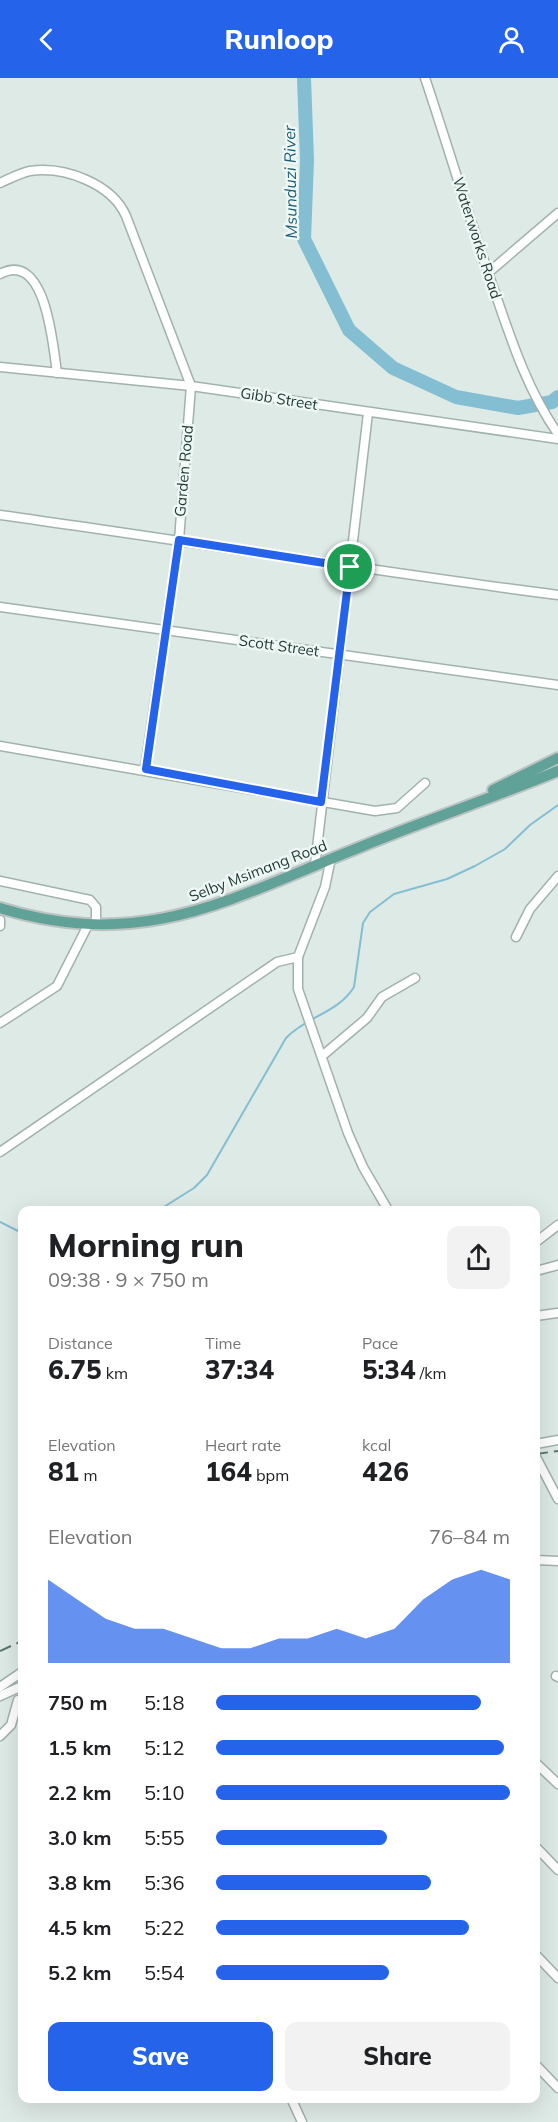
<!DOCTYPE html>
<meta charset="utf-8">
<style>
:root{--surface:#fff;--page:#f2f2f2;--text:#202124;--muted:#757577;--accent:#2563eb}
body{margin:0;font-family:Mulish,sans-serif;background:var(--page);color:var(--text);height:100vh;display:flex;flex-direction:column;font-size:22px;white-space:nowrap}
*{box-sizing:border-box;margin:0}
p{font-size:20px;color:var(--muted)}
.icon{flex:none;width:33px;height:33px;fill:none;stroke:currentColor;stroke-width:2;stroke-linecap:round;stroke-linejoin:round}
.map{position:relative;flex:1;overflow:hidden}
.details{position:absolute;left:18px;top:1128px;width:522px;height:897px;display:flex;flex-direction:column;background:var(--surface);border-radius:12px;box-shadow:0 6px 24px #0002}
.details>*{flex:none}
.pin{position:absolute;display:grid;place-items:center;width:51px;height:51px;color:#fff;margin:-26px;border:3px solid #fff;border-radius:50%;box-shadow:0 2px 6px #0007}
.round{display:grid;place-items:center;flex:none;width:63px;height:63px;border-radius:12px;background:var(--page)}
.headline{display:flex;align-items:center;justify-content:space-between;height:102px;padding:0 30px}
h1{font-size:33px;font-weight:800;line-height:45px}
.stats{display:grid;grid-template-columns:repeat(3,1fr);gap:9px;height:102px;padding:6px 30px}
.stats div{display:grid;align-content:center}
.stats b{font-size:26px;font-weight:800}
.stats small{font-size:16px;font-weight:400}
.stats p{font-size:16px}
.chart{height:168px;padding:12px 30px}
.chart p{display:flex;justify-content:space-between}
.chart svg{width:100%;height:108px;margin-top:6px;fill:var(--accent);opacity:.7}
.button{display:flex;gap:12px;margin-top:auto;padding:12px 30px}
.button a{flex:1;height:69px;border-radius:12px;background:var(--accent);color:#fff;font-size:24px;font-weight:800;line-height:69px;text-align:center}
.button a+a{background:var(--page);color:var(--text)}
ul{padding:0 30px;list-style:none;font-size:20px}
li{display:grid;grid-template-columns:96px 72px 1fr;align-items:center;height:45px}
li i{height:15px;border-radius:8px;background:var(--accent)}
header{display:flex;justify-content:space-between;align-items:center;height:78px;padding:0 30px;background:var(--accent);color:#fff;font-size:27px;font-weight:800}
.map>svg:first-child{display:block}
.lines{fill:none;stroke-linecap:round;stroke-linejoin:round}
.stream{stroke:#83bed2;stroke-width:2}
.river{stroke:#83bed2;stroke-width:14}
.minor-casing{stroke:#a1b2ae;stroke-width:11}
.major-casing{stroke:#bcc4c3;stroke-width:14}
.minor{stroke:#fff;stroke-width:8}
.major{stroke:#61a298;stroke-width:10}
.rail{stroke:#597772;stroke-width:2;stroke-dasharray:12 6;stroke-linecap:butt}
.route-casing{stroke:#fff;stroke-width:12}
.route{stroke:#2563eb;stroke-width:8}
.labels{text-anchor:middle;stroke-width:5;stroke-linejoin:round;paint-order:stroke}
.street-label{font-size:15px;fill:#1f3a36;stroke:#eef7f4}
.water-label{font-size:16px;font-style:italic;fill:#185d78;stroke:#eef7f4}
</style>
<header><svg class="icon" aria-label="back" viewBox="0 0 24 24"><path d="M15 5l-7 7 7 7"/></svg>Runloop<svg class="icon" aria-label="person" viewBox="0 0 24 24"><circle cx="12" cy="8" r="4"/><path d="M4 21q1-7 8-7t8 7"/></svg></header>
<div class="map">
<svg width="558" height="2044" viewBox="0 0 558 2044">
<rect width="100%" height="100%" fill="#deeae6"/>
<g class="lines">
<!-- stream -->
<g class="stream">
<path d="M159 1132 194 1110 207 1097 286 960C307 938 338 935 354 909L363 845 370 834 394 816 447 801 475 788 505 771 530 747 558 727"/>
<path d="M0 1144 22 1155"/>
</g>
<!-- river -->
<path class="river" d="M304 0 307 82 304 161 349 252 393 290 456 319 518 330 552 324 558 319"/>
<defs>
<g id="minor">
<path d="M425 0C448 68 468 137 492 206 510 258 526 310 558 356"/>
<path d="M0 105C9 101 20 95 30 93 65 88 112 106 126 138L191 308 179 462 145 691"/>
<path d="M488 195 558 135"/>
<path d="M0 196C46 171 53 268 57 295"/>
<path d="M0 289 191 308 558 361"/>
<path d="M0 437C186 463 372 493 558 517"/>
<path d="M0 529 558 607"/>
<path d="M0 668 375 733 397 730 425 705"/>
<path d="M331 780 325 809 298 879V911L348 1055 363 1089 388 1132"/>
<path d="M315 787 368 335"/>
<path d="M0 803 90 822 96 829V847"/>
<path d="M0 842V848"/>
<path d="M516 859 530 831 558 798"/>
<path d="M0 945 57 908 88 847"/>
<path d="M322 978 367 940 382 919 415 900"/>
<path d="M0 1074 277 884 298 879"/>
<path d="M536 1164 558 1147"/>
<path d="M536 1193 558 1187"/>
<path d="M536 1238 557 1235"/>
<path d="M536 1366 558 1362"/>
<path d="M536 1379 558 1421"/>
<path d="M536 1482 558 1483"/>
<path d="M556 1598 558 1599"/>
<path d="M0 1609 22 1594"/>
<path d="M0 1618 22 1608"/>
<path d="M0 1658 11 1647 18 1622"/>
<path d="M536 1685 558 1706"/>
<path d="M536 1769 558 1792"/>
<path d="M536 1877 558 1900"/>
<path d="M536 1987 558 2010"/>
<path d="M291 2020 302 2044"/>
</g>
<g id="major">
<path d="M493 712 558 680"/>
<path d="M0 830C144 874 229 821 358 770 424 743 492 720 558 693"/>
</g>
</defs>
<!-- minor casing -->
<use href="#minor" class="minor-casing"/>
<!-- major casing -->
<use href="#major" class="major-casing"/>
<!-- minor -->
<use href="#minor" class="minor"/>
<!-- major -->
<use href="#major" class="major"/>
<!-- rail -->
<g class="rail">
<path d="M536 1376 558 1373"/>
<path d="M0 1573 22 1563"/>
</g>
</g>
<g class="lines">
<defs>
<path id="route" d="M179 462 350 489 321 724 146 691Z"/>
</defs>
<!-- route casing -->
<use href="#route" class="route-casing"/>
<!-- route -->
<use href="#route" class="route"/>
</g>
<g class="labels">
<!-- street labels -->
<g class="street-label">
<text transform="translate(477 160) rotate(72)" y="5">Waterworks Road</text>
<text transform="translate(279 321) rotate(9)" y="5">Gibb Street</text>
<text transform="translate(184 393) rotate(-85)" y="5">Garden Road</text>
<text transform="translate(279 568) rotate(8)" y="5">Scott Street</text>
<text transform="translate(258 793) rotate(-21)" y="5">Selby Msimang Road</text>
</g>
<!-- water labels -->
<g class="water-label">
<text transform="translate(290 104) rotate(-91)" y="6">Msunduzi River</text>
</g>
</g>
</svg>
<div class="pin" style="left:350px;top:489px;background:#1e9e55"><svg class="icon" aria-label="arrive" viewBox="0 0 24 24"><path d="M6 21V4h12l-3 4 3 4H6"/></svg></div>
<section class="details">
<div class="headline"><div><h1>Morning run</h1><p>09:38 · 9 × 750 m</p></div><a class="round"><svg class="icon" aria-label="share" viewBox="0 0 24 24"><path d="M12 15V3M7 8l5-5 5 5M5 13v7h14v-7"/></svg></a></div>
<div class="stats">
<div><p>Distance</p><b>6.75<small> km</small></b></div>
<div><p>Time</p><b>37:34</b></div>
<div><p>Pace</p><b>5:34<small> /km</small></b></div>
</div>
<div class="stats">
<div><p>Elevation</p><b>81<small> m</small></b></div>
<div><p>Heart rate</p><b>164<small> bpm</small></b></div>
<div><p>kcal</p><b>426</b></div>
</div>
<div class="chart"><p><span>Elevation</span>76–84 m</p>
<svg viewBox="0 0 160 44" preserveAspectRatio="none"><path d="M0 44V10L10 18L20 26L30 30L40 30L50 34L60 38L70 38L80 34L90 34L100 30L110 34L120 30L130 18L140 10L150 6L160 10V44z"/></svg>
</div>
<ul>
<li><b>750 m</b>5:18<i style="width:90%"></i></li>
<li><b>1.5 km</b>5:12<i style="width:98%"></i></li>
<li><b>2.2 km</b>5:10<i style="width:100%"></i></li>
<li><b>3.0 km</b>5:55<i style="width:58%"></i></li>
<li><b>3.8 km</b>5:36<i style="width:73%"></i></li>
<li><b>4.5 km</b>5:22<i style="width:86%"></i></li>
<li><b>5.2 km</b>5:54<i style="width:59%"></i></li>
</ul>
<div class="button"><a>Save</a><a>Share</a></div>
</section>
</div>
